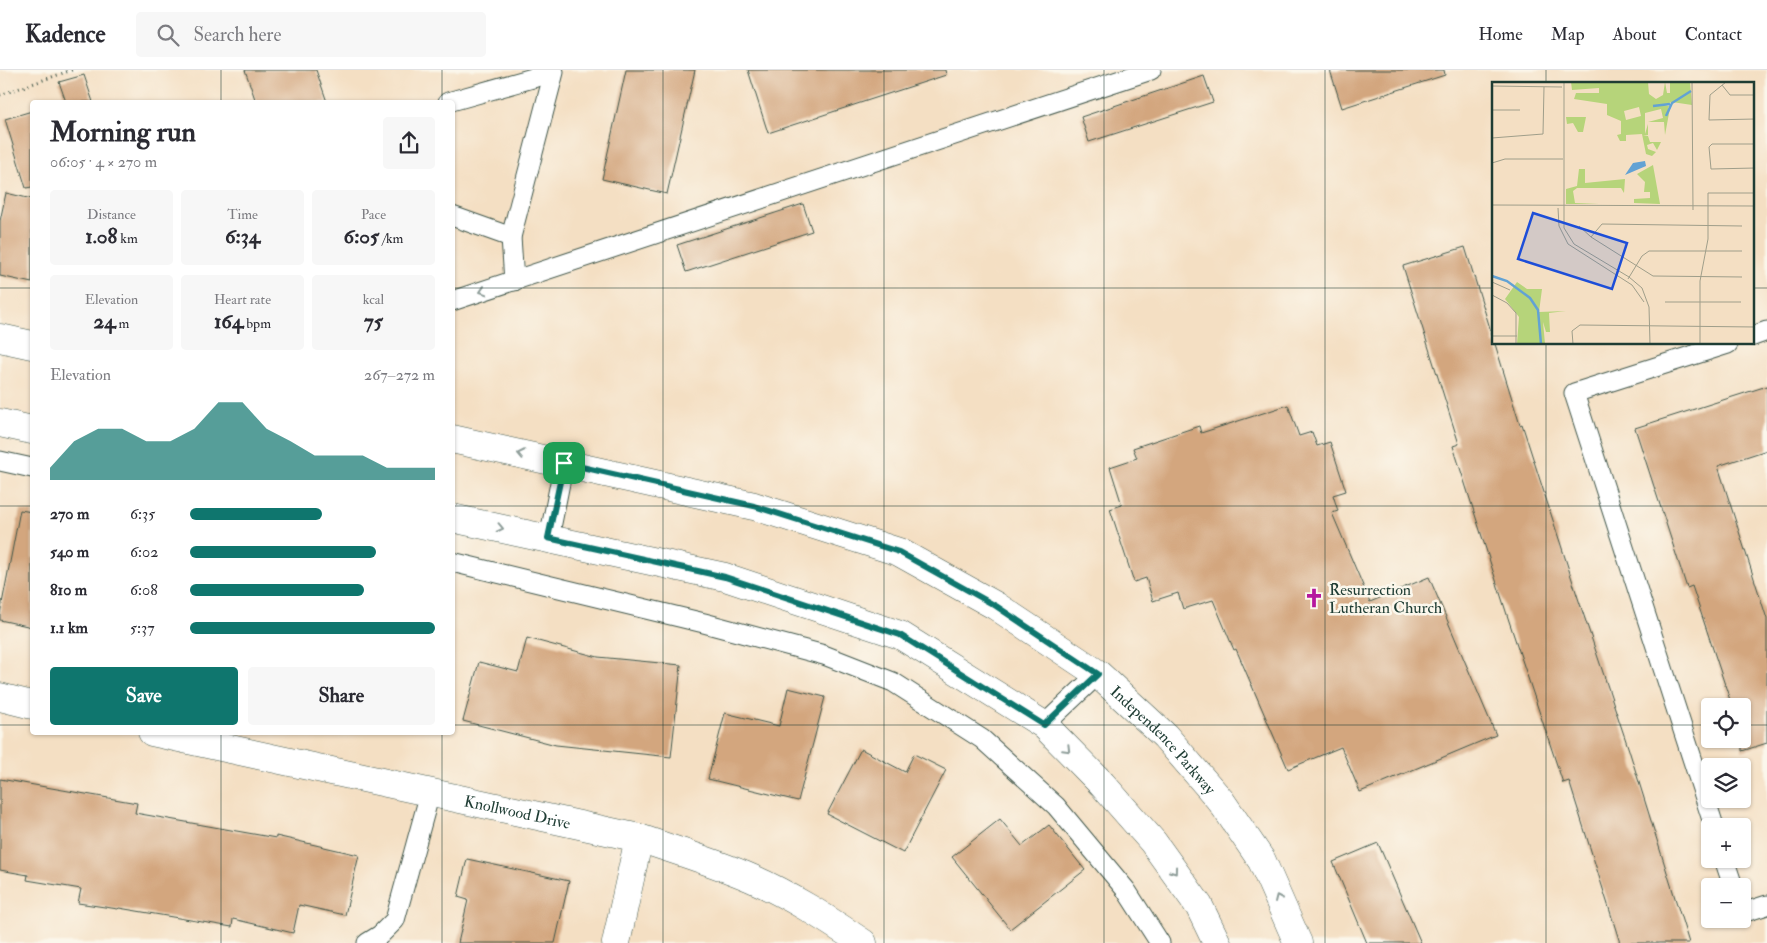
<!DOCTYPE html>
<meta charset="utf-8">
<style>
:root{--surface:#fff;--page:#f7f7f7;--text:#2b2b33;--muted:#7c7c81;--line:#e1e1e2;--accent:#0f766e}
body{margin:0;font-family:"IM FELL Double Pica",serif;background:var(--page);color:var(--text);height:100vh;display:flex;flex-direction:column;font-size:19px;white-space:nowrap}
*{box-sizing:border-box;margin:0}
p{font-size:16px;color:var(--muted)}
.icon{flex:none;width:28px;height:28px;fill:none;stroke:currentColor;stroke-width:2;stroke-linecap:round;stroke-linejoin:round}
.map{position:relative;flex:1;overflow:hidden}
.drawer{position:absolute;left:30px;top:30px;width:425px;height:635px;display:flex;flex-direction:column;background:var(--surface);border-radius:5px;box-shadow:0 1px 4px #0004}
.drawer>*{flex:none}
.tools{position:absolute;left:1701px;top:628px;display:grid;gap:10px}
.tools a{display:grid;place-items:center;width:50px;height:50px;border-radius:5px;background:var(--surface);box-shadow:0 1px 4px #0004;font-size:25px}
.pin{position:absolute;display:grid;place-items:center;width:42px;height:42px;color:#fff;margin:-21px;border-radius:10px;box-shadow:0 2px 8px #0006}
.round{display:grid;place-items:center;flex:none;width:52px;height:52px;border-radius:5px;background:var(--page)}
.headline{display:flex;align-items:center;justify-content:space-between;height:85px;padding:0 20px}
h1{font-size:28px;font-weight:800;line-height:38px}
.figures{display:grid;grid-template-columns:repeat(3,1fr);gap:8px;height:85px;padding:5px 20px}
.figures div{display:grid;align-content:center;border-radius:5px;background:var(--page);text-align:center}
.figures b{font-size:21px;font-weight:800}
.figures small{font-size:14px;font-weight:400}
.figures p{font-size:14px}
.chart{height:140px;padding:10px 20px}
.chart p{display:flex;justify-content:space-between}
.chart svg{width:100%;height:90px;margin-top:5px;fill:var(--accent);opacity:.7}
.action{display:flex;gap:10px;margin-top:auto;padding:10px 20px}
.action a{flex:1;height:58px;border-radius:5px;background:var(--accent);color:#fff;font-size:20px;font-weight:800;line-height:58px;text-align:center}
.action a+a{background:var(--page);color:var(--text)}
ul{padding:0 20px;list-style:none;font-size:16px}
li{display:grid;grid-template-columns:80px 60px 1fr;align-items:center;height:38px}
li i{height:12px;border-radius:6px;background:var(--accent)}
header{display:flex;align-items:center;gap:30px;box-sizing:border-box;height:70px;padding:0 25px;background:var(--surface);border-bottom:1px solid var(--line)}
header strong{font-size:24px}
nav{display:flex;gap:28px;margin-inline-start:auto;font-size:18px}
.search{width:350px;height:45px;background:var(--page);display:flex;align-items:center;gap:12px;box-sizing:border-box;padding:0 18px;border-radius:5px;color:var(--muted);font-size:19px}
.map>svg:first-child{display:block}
.building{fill:#d3a67e}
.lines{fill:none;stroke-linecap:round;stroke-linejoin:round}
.lane-casing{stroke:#3f5549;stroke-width:21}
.street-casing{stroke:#3f5549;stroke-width:29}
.secondary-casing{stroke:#3f5549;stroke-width:29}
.path{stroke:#3f5549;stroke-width:3;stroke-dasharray:1 4;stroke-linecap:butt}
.lane{stroke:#fff;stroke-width:19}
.street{stroke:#fff;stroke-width:28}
.secondary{stroke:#fff;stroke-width:28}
.oneway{stroke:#8f9e9a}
.route-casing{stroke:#fff;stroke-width:10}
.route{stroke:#0f766e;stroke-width:6}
.grid{fill:none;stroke:#1f3d34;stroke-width:1;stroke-opacity:0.55}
.labels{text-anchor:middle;stroke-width:5;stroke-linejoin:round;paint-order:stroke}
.poi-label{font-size:16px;fill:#1f3d34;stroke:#fbf7ec;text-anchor:start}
.street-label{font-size:16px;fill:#1f3d34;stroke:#fbf7ec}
.inset-river{fill:none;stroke:#62a2d4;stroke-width:2.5}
.inset-road{fill:none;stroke:#9f9e8a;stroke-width:1}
.view{fill:#1d4ed8;fill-opacity:0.15;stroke:#1d4ed8;stroke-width:2.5}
.inset-edge{fill:none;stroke:#1f3d34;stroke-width:2.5}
</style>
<header>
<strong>Kadence</strong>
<div class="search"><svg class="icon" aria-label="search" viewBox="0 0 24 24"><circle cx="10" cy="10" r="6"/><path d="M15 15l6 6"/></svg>Search here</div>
<nav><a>Home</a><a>Map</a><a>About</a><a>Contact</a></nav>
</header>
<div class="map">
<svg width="1767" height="873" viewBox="0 0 1767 873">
<rect width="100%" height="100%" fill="#fbf7ec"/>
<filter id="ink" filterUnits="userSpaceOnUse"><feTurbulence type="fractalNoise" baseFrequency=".02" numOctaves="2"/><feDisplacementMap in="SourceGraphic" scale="10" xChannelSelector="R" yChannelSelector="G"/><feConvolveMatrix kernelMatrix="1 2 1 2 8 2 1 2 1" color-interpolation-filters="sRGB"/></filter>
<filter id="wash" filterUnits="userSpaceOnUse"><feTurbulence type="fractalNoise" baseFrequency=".0096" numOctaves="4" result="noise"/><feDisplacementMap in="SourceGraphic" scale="20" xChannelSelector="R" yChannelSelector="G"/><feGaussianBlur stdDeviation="1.12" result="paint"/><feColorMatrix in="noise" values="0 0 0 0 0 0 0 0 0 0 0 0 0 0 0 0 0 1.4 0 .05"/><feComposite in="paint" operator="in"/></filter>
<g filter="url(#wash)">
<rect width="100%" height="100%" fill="#f4dfc3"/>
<g id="blocks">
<!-- building -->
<g class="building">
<path d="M245 0H316L327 32H256Z"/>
<path d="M626 0H695L667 124 602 109Z"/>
<path d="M748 0H945L946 5 768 63Z"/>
<path d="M1330 0H1444L1445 5 1342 38Z"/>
<path d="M84 5 93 32H66L59 12Z"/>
<path d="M1204 6 1213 32 1089 72 1081 47Z"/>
<path d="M32 41V117L26 118 5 49Z"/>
<path d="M6 123 32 129V213L0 206V151Z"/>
<path d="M803 134 812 161 686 202 677 175Z"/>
<path d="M1465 177 1493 268V274H1495L1520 355 1522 354 1577 525 1629 680 1689 873H1620L1569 711 1563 713 1509 551 1453 376 1459 374 1403 196Z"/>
<path d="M1767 316V380L1718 396 1767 549V673L1742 681V636H1732L1692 516 1687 518 1635 358Z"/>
<path d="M1288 335 1299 366 1312 362 1317 376 1330 372 1346 421 1333 425 1338 441 1332 443 1370 532 1429 507 1496 665 1360 722 1341 677 1288 699 1236 579 1234 580 1213 530 1183 539 1178 523 1153 531 1146 508 1134 512 1110 439 1122 435 1110 397 1137 388 1133 378 1199 356 1201 363Z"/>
<path d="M20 440 32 442V557L0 550V544Z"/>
<path d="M527 568 598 587 681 595 671 687 556 675 463 651 479 592 518 602Z"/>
<path d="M788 618 825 627 798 731 708 709 725 643 779 656Z"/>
<path d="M861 679 905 702 914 684 946 700 903 783 827 744Z"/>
<path d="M0 709 137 733 135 743 276 768V766L359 785 345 845 299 835 293 863 233 849 232 857 119 838 118 839 78 833 81 819 27 810 28 805 0 800Z"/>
<path d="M1000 749 1022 776 1049 755 1085 800 1010 859 952 787Z"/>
<path d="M1378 773 1421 873H1367L1333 792Z"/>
<path d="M467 789 569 811 555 873H458L468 830 458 827Z"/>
</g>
</g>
</g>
<g filter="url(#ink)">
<use href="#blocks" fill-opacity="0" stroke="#3f5549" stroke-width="1"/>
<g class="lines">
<defs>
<g id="lane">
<path d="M448 32 554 2 511 167 514 211"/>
<path d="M452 146 511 167"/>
<path d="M452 231 1151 0"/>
<path d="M1753 266 1767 261"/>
<path d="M0 391 32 398"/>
<path d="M549 468 564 393"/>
<path d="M452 492 704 553 824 585 893 612 982 669 1056 736 1126 820 1160 873"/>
<path d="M1044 655 1098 604"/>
<path d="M1714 756 1574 323 1728 274"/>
<path d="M1724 789 1733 816"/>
<path d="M1742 843 1767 835"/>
<path d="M367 873 380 865 395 850 430 723"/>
</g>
<g id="street">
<path d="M0 627 32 635"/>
<path id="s1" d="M152 662 639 768C677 781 714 792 751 808 790 825 827 849 863 873"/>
<path d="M616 873 639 768"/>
</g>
<g id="secondary">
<path d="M0 268 32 275"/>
<path d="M0 353 32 360"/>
<path id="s2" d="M452 369 754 436 899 482 996 536 1098 604 1165 666 1221 731 1262 791 1298 873"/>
<path d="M452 448 725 507 900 565 1044 655 1102 714 1153 772 1199 836 1217 873"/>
</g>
</defs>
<!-- lane casing -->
<use href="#lane" class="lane-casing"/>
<!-- street casing -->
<use href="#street" class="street-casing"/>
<!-- secondary casing -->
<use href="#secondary" class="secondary-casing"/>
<!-- path -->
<path class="path" d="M0 25 72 0"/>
<!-- lane -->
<use href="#lane" class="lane"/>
<!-- street -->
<use href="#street" class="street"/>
<!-- secondary -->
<use href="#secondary" class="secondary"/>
</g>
<!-- one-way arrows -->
<defs><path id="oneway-chevron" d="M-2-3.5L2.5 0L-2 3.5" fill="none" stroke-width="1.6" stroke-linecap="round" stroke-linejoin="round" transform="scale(1.25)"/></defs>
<g class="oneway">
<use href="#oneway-chevron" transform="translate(483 221) rotate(162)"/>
<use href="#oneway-chevron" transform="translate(521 384) rotate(-168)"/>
<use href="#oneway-chevron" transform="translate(500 458) rotate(12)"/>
<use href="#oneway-chevron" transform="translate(1067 679) rotate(45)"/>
<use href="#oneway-chevron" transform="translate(1174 801) rotate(54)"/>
<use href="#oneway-chevron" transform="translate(1278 828) rotate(-114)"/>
</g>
</g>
<g class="lines" filter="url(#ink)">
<defs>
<path id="route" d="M564 393 754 436 899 482 996 536 1098 604 1044 655 900 565 725 507 548 468Z"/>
</defs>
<!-- route casing -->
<use href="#route" class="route-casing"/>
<!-- route -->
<use href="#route" class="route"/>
</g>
<!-- grid -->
<path class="grid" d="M221 0V32M442 0V32M663 0V873M884 0V873M1104 0V873M1325 0V873M1546 0V14M0 218H32M452 218H1493M1753 218H1767M1546 274V873M0 436H32M452 436H1767M0 655H32M452 655H1710M1742 655H1767M221 662V873M442 662V873"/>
<!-- icons -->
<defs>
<symbol id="church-bare" viewBox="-9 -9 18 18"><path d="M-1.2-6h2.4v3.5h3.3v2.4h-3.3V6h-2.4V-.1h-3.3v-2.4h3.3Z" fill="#b5179e" stroke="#fbf7ec" stroke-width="2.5" paint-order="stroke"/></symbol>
</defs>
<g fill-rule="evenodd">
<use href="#church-bare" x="1300" y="514" width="28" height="28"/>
</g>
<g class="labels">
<!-- poi labels -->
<g class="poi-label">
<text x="1329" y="525">Resurrection<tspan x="1329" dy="18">Lutheran Church</tspan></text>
</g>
<!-- street labels -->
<g class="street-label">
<text dy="6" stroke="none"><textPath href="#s2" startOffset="788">Independence Parkway</textPath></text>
<text dy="6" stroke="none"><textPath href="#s1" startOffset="374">Knollwood Drive</textPath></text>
</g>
</g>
<!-- overview -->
<g transform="translate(1492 12)">
<rect width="262" height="262" fill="#f4dfc3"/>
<path d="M79 0H156L157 12 164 17 171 13 173 0 175 11H178V0H198L200 23 180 20 171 23 177 24 174 35 178 26 173 53 172 40H156L171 36 169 27 153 31V52L156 42V53L151 54H156L158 60H169L165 68 161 61 155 63 156 67 164 70 160 74 154 72 150 52 134 53V59H128L125 53 129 52V39L115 33V22L82 17 84 11H107V6L80 8ZM147 25 149 34 134 38 132 29ZM74 35H94L91 50H86L81 41 75 42ZM161 83 168 122 142 121V117L158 116V110H152L153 100 145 92ZM87 87H93V101L133 97 132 111 129 106H85L81 109 83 121 107 122H74V107L85 104ZM25 200 35 207H50L47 230 74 229 57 231 58 250H54L51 240 52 251H48H52L53 262H25L27 235 13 217Z" fill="#b6d47a" fill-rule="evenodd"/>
<path d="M153 79 154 84 133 93 141 81Z" fill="#62a2d4"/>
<path class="inset-river" d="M161 24 178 22M174 34 180 21 199 9M0 194 15 199 38 216 46 228 49 262"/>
<path class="inset-road" d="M72 0V146L82 162 137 195 150 206 157 225 158 262M200 0 201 128M234 0 218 13 217 38 263 37M230 3 238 13H263M0 4 70 5M0 28H28M0 56 51 52 52 5M263 62H220L217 65 219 87 263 86M0 81 13 77H71M0 123 263 124M66 126 67 144 76 162 140 203 152 220M87 144 99 155 161 194 250 195M99 155 110 142 250 144M136 197 150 174 157 169H250M0 200 18 208M0 213 15 221 24 231V262M173 220H249M0 254H25M81 262 80 249 88 243 263 245M208 262V199L216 157V111H263"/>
<path class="view" d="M41 131 135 161 120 207 26 177Z"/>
<rect width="262" height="262" class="inset-edge"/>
</g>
</svg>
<div class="tools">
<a><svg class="icon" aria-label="locate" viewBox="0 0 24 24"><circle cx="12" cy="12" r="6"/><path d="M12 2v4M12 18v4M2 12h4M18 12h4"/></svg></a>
<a><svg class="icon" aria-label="layers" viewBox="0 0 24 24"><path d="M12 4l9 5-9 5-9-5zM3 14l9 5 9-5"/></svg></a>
<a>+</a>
<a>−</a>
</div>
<div class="pin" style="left:564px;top:393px;background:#1e9e55"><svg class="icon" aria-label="arrive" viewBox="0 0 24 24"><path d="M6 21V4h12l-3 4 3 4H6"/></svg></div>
<section class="drawer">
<div class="headline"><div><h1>Morning run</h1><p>06:05 · 4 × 270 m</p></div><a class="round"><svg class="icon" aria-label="share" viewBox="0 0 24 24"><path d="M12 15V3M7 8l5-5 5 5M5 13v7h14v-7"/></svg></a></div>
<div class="figures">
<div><p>Distance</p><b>1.08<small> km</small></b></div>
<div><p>Time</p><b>6:34</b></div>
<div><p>Pace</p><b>6:05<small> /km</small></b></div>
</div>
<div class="figures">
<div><p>Elevation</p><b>24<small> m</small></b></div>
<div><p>Heart rate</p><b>164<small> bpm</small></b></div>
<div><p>kcal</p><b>75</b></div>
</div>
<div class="chart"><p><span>Elevation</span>267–272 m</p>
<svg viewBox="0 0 160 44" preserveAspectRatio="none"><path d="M0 44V38L10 25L20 19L30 19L40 25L50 25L60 19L70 6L80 6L90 19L100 25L110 32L120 32L130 32L140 38L150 38L160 38V44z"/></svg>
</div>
<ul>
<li><b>270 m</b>6:35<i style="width:54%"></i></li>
<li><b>540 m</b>6:02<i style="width:76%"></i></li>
<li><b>810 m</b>6:08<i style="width:71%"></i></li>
<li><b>1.1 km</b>5:37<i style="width:100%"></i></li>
</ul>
<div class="action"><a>Save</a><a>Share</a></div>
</section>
</div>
